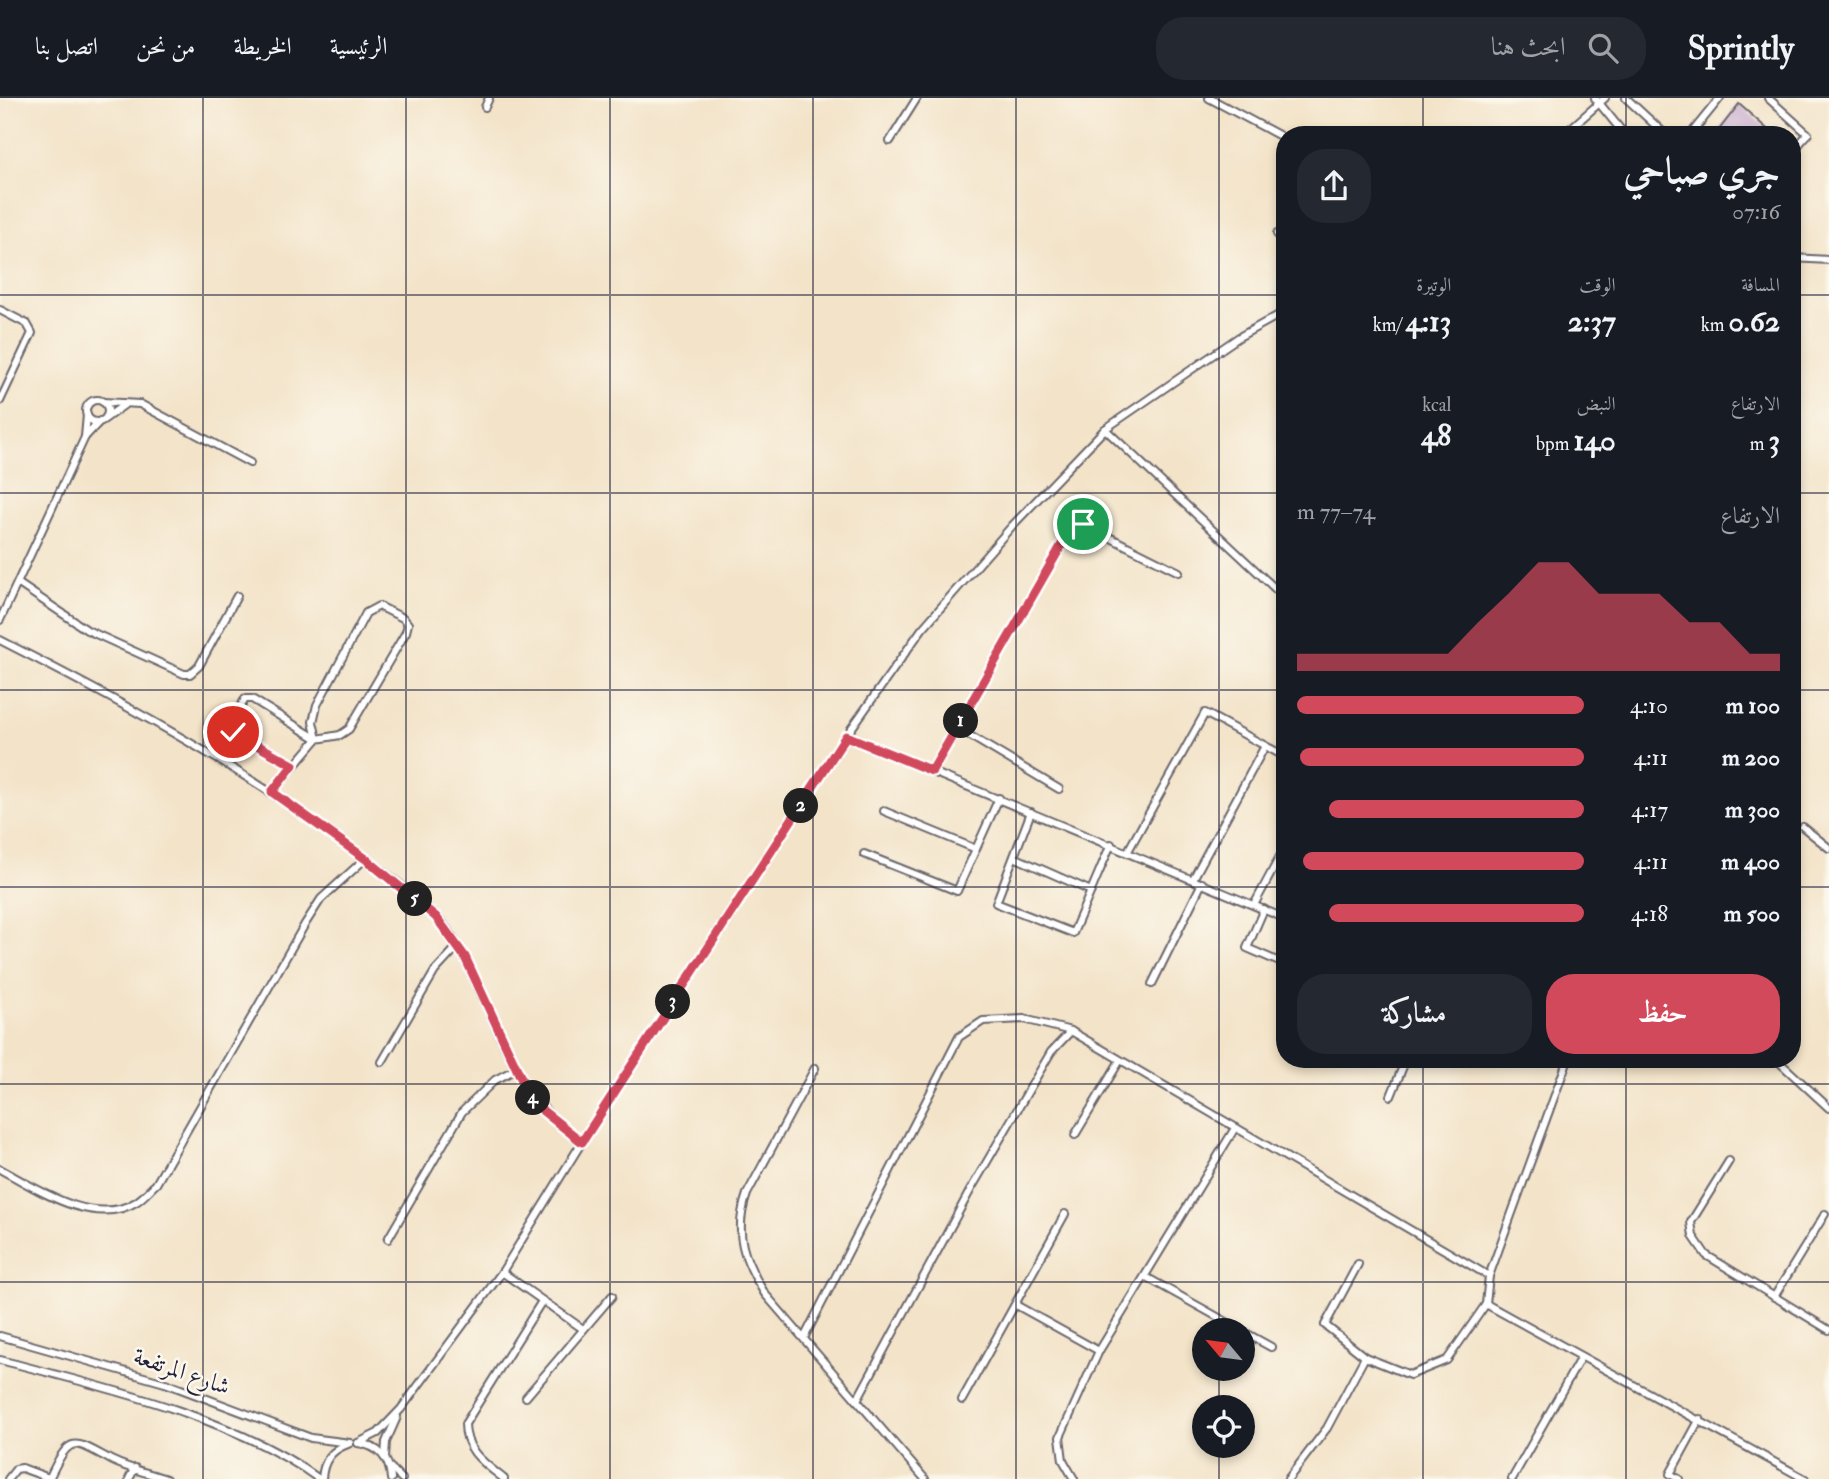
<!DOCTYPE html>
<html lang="ar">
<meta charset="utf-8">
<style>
:root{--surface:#171b24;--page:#242831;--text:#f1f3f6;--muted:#9ea1a6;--line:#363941;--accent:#d1495b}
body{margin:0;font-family:"IM FELL Double Pica",Amiri,serif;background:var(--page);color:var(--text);direction:rtl;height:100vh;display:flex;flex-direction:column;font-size:26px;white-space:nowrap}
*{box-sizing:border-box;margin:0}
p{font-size:23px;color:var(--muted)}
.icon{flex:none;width:38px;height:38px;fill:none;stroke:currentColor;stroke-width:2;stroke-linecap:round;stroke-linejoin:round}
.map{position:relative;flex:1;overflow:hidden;direction:ltr}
.side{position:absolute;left:1276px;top:28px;width:525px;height:942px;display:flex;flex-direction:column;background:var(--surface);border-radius:28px;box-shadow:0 4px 10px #0003;direction:rtl}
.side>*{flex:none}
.needle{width:46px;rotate:299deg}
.buttons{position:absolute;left:1192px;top:1220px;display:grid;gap:14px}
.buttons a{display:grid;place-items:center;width:63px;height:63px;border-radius:50%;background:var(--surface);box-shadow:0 4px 10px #0003;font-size:35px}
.pin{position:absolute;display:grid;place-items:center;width:60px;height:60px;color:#fff;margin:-30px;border:4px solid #fff;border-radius:50%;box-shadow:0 2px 7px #0007}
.km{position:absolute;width:35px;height:35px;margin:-18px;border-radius:50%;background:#222;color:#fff;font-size:19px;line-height:35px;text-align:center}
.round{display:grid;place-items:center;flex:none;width:74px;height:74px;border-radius:28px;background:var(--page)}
.overview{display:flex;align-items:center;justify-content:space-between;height:119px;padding:0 21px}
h1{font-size:38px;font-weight:700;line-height:52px}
.stats{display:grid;grid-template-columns:repeat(3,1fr);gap:10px;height:119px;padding:7px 21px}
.stats div{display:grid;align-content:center}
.stats b{font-size:30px;font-weight:700}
.stats small{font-size:19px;font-weight:400}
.stats p{font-size:19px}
.chart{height:196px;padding:14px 21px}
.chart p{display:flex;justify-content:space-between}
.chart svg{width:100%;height:126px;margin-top:7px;fill:var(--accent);opacity:.7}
.button{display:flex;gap:14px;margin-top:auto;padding:14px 21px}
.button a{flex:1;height:80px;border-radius:28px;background:var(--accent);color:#fff;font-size:28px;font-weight:700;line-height:80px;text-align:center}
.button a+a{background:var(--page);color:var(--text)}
ul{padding:0 21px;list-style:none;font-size:23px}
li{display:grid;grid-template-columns:112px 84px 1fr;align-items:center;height:52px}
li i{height:18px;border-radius:9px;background:var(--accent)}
header{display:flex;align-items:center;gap:42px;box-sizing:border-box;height:98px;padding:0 35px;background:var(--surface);border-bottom:2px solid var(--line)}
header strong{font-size:33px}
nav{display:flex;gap:38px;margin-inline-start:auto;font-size:24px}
.search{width:490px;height:63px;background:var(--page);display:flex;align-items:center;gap:18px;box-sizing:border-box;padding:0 24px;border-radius:28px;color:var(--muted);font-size:26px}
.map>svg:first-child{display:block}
.building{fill:#c1a1c9}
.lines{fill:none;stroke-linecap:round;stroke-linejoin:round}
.service-casing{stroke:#6b666c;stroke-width:10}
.service{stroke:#fff;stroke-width:6}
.route-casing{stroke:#fff;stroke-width:14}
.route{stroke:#d1495b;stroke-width:9}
.grid{fill:none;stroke:#22223b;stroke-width:2;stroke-opacity:0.55}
.labels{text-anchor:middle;stroke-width:5;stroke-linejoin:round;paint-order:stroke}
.street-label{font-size:24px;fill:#22223b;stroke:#fbf7ec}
</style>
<header>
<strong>Sprintly</strong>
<div class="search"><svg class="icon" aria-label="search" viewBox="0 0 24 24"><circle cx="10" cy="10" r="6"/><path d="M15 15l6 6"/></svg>ابحث هنا</div>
<nav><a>الرئيسية</a><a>الخريطة</a><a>من نحن</a><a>اتصل بنا</a></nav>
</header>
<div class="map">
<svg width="1829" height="1381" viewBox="0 0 1829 1381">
<rect width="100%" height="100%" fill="#fbf7ec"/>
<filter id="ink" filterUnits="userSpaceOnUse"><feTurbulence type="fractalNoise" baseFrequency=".0143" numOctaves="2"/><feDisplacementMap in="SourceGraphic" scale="14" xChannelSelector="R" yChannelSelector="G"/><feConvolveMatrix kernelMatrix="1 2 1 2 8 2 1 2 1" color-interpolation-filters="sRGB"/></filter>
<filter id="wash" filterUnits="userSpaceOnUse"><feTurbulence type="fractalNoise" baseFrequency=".00686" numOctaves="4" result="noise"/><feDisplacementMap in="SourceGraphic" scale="28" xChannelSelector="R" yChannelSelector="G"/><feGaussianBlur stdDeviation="1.57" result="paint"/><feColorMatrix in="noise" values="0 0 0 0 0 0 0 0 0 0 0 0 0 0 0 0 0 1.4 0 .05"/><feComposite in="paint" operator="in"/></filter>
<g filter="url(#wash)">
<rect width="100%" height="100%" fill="#f3e3c8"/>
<g id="blocks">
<!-- building -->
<path class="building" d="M1739 6 1774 37H1715Z"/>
</g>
</g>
<g filter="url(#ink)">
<use href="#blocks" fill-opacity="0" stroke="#6b666c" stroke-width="2"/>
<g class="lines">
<defs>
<g id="service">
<path d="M1209 0 1284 40"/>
<path d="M1595 0 1625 37"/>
<path d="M1626 0 1666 37"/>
<path d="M1768 0 1808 36 1792 54"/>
<path d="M485 9 489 0"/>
<path d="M1563 37 1605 0"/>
<path d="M1690 37 1720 0"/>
<path d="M890 43 917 0"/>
<path d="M1277 136 1284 143"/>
<path d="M1792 160 1829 162"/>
<path d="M0 212 27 226 32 235 0 303"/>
<circle cx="97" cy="313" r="11"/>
<path d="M103 304 140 306 250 365"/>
<path d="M106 320 124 307"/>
<path d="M1105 331 1239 239 1284 214"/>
<path d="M85 339 87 317"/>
<path d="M19 486 87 532 184 576H190L199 568 237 498"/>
<path d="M0 522 85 339 100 323"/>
<path d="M0 542C114 600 225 660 330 735 366 761 406 788 438 820 455 839 465 861 476 884 505 947 522 1004 582 1044"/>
<path d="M957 630 1059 691"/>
<path d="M846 638 1284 820"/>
<path d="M293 667 233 633 231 626 245 601H252L317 641 340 637 349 631 406 534 408 526 403 520 379 508 366 515 317 607 313 624 317 641"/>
<path d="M932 673 1068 436 1083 426 1179 474"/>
<path d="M272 694 317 641"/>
<path d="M884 713 976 751"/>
<path d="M1031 714 996 805 1073 835 1111 746"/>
<path d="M1803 729 1829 750"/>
<path d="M1128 753 1205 615 1284 658"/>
<path d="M864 756 957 793 999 700"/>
<path d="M1014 759 1091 793"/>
<path d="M1193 781 1265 648"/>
<path d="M1254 807 1284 751"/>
<path d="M1264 811 1247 850 1284 866"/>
<path d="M1152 886 1202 785"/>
<path d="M1776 961 1829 1010"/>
<path d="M382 964 435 873 458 848"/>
<path d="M815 970 747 1096C733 1136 744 1162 765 1196L925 1381"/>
<path d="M1391 998 1406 961"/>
<path d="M1075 1037 1119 964"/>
<path d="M1729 1063 1691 1124 1693 1138 1706 1157 1829 1232"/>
<path d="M0 1071C37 1091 94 1130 136 1104 143 1100 150 1091 156 1086L305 826 321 801 366 760"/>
<path d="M388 1141 462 1014 495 982 516 971"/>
<path d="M1358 1166 1325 1227 1365 1259 1410 1277 1447 1262 1486 1206"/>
<path d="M502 1174 583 1231"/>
<path d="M1489 1178 1568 961"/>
<path d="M1146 1179 1241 1232"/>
<path d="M1774 1199 1825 1116"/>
<path d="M1016 1207 1099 1253"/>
<path d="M1242 1233 1271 1249"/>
<path d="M0 1238 165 1285 311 1340 350 1345"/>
<path d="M804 1240 959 939 983 923 1024 921 1071 933 1489 1178 1486 1206 1805 1381"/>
<path d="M0 1262C100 1288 237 1320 319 1381"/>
<path d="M526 1299 612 1198"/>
<path d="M857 1302 971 1091 1051 954 1071 933"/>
<path d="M962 1302 1065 1116"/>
<path d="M358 1345 378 1335 401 1311 502 1174 582 1044 846 638 922 531 1012 428 1105 331 1284 499"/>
<path d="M358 1345C379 1348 390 1361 391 1381"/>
<path d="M385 1360 386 1344 397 1319"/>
<path d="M391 1370 402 1381"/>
<path d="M8 1381 16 1371 22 1370 49 1380"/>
<path d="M49 1381C71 1334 73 1342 113 1363 129 1371 149 1375 166 1381"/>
<path d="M129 1381 135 1370"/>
<path d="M322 1381C323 1363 331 1352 348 1346"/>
<path d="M504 1381C484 1365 465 1353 465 1326L542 1203"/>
<path d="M1074 1381 1063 1362 1060 1339 1099 1253 1235 1030"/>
<path d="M1288 1381 1327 1330 1365 1259"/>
<path d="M1512 1381 1581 1259"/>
<path d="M1679 1381 1670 1376 1700 1321"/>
</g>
</defs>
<!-- service casing -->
<use href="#service" class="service-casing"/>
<!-- service -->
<use href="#service" class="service"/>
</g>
</g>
<g class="lines" filter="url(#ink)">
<defs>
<path id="route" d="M233 634 293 667 272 694 366 761 436 819 465 859 527 993 543 1013 582 1044 846 638 932 673 1068 436 1083 426"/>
</defs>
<!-- route casing -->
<use href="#route" class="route-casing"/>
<!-- route -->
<use href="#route" class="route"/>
</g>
<!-- grid -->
<path class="grid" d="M203 0V1381M406 0V1381M610 0V1381M813 0V1381M1016 0V1381M1219 0V1232M1423 0V37M1626 0V37M0 197H1284M1792 197H1829M0 395H1284M1792 395H1829M0 592H1284M1792 592H1829M0 789H1284M1792 789H1829M1423 961V1381M1626 961V1381M0 986H1829M0 1184H1829M1219 1270V1309M1219 1348V1381"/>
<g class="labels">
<!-- street labels -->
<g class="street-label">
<text transform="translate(182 1273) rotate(19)" y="8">شارع المرتفعة</text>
</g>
</g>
</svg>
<div class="buttons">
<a><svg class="needle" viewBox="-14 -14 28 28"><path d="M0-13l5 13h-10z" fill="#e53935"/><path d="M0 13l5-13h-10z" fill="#9ea1a6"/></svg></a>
<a><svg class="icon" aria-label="locate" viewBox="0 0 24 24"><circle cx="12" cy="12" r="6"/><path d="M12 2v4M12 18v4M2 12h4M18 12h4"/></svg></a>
</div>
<div class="pin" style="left:1083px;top:426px;background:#1e9e55"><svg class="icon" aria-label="arrive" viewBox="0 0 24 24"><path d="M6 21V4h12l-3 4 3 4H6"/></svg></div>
<div class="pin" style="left:233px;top:634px;background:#d93025"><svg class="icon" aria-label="check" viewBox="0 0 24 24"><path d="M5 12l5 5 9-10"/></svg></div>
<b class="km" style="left:961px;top:623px">1</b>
<b class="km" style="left:801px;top:708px">2</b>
<b class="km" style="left:673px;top:904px">3</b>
<b class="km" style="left:533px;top:1000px">4</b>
<b class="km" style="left:415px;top:801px">5</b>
<section class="side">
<div class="overview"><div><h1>جري صباحي</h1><p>07:16</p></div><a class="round"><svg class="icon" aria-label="share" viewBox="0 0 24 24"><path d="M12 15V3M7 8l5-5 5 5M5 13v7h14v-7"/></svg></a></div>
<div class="stats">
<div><p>المسافة</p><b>0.62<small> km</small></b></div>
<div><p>الوقت</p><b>2:37</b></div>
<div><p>الوتيرة</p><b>4:13<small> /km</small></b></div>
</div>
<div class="stats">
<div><p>الارتفاع</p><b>3<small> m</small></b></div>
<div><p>النبض</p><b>140<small> bpm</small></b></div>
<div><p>kcal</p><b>48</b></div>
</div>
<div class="chart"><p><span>الارتفاع</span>74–77 m</p>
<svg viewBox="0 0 160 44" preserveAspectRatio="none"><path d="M0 44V38L10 38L20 38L30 38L40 38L50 38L60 27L70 17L80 6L90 6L100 17L110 17L120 17L130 27L140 27L150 38L160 38V44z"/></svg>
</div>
<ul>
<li><b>100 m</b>4:10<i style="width:100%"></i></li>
<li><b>200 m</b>4:11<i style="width:99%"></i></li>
<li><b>300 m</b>4:17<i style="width:89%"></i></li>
<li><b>400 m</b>4:11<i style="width:98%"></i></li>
<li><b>500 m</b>4:18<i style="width:89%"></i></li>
</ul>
<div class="button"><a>حفظ</a><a>مشاركة</a></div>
</section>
</div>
